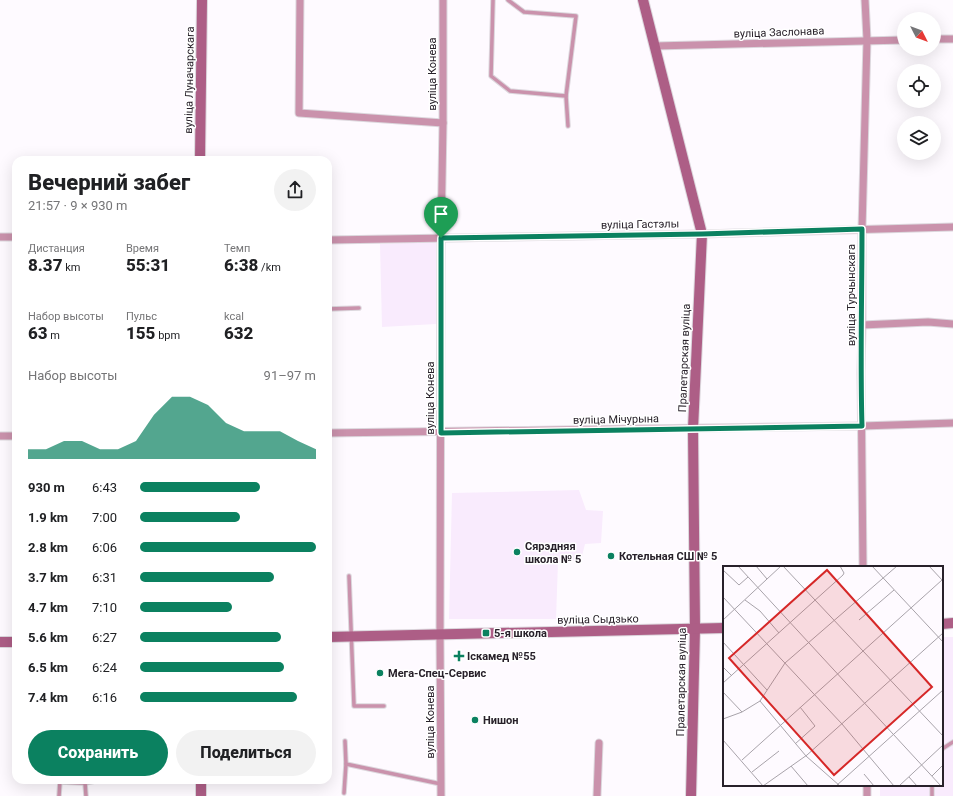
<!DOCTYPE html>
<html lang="ru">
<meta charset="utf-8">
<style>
:root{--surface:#fff;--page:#f2f2f2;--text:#202124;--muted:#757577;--accent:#0b8160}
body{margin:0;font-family:Roboto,sans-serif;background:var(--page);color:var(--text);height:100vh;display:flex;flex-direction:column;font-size:15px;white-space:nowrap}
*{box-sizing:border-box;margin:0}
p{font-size:13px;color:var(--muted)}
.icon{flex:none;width:22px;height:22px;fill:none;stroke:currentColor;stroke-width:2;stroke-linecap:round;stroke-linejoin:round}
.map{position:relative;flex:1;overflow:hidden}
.side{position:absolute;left:12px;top:156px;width:320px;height:628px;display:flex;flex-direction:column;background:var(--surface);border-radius:12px;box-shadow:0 4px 16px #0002}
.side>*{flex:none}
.needle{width:26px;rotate:132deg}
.fabs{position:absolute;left:897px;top:12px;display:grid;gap:8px}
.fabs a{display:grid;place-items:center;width:44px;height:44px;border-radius:50%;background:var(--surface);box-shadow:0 4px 16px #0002;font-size:20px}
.pin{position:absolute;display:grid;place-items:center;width:34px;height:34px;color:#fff;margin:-41px -17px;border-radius:50% 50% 50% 0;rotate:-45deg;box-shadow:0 0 4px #0007}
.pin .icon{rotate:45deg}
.round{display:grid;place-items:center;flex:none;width:42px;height:42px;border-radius:21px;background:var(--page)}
.overview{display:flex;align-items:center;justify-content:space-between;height:68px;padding:0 16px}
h1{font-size:22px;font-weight:800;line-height:30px}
.metrics{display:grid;grid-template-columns:repeat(3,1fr);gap:6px;height:68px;padding:4px 16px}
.metrics div{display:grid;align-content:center}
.metrics b{font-size:17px;font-weight:800}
.metrics small{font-size:11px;font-weight:400}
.metrics p{font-size:11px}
.chart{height:112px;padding:8px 16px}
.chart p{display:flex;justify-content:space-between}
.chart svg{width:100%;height:72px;margin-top:4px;fill:var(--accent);opacity:.7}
.button{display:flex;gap:8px;margin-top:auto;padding:8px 16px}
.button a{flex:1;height:46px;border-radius:24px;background:var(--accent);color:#fff;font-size:16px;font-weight:800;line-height:46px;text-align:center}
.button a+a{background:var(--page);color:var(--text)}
ul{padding:0 16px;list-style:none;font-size:13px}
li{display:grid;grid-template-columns:64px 48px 1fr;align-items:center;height:30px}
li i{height:10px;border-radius:5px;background:var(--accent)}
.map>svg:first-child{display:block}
.built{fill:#f9ebfd}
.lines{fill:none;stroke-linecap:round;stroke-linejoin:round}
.lane-casing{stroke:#dcd7dd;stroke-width:5.5}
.street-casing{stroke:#dcd7dd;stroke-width:9}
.secondary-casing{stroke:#dcd7dd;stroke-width:12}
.lane{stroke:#ca92ac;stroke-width:3.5}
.street{stroke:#ca92ac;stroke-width:7}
.secondary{stroke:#ad5e86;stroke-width:10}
.route-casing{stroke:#fff;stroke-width:8}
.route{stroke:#0b8160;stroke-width:5}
.poi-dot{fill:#0b8160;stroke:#fff;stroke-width:1.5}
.labels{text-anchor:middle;stroke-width:3;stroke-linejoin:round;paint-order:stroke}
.street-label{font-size:11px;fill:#28212a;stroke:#fff}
.poi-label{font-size:11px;font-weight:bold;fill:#28212a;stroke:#fff;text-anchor:start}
.inset-road{fill:none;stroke:#a8a3aa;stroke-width:1}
.view{fill:#d62828;fill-opacity:0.15;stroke:#d62828;stroke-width:2}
.inset-edge{fill:none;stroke:#28212a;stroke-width:2}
</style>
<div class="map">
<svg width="953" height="796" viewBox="0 0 953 796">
<rect width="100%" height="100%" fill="#fefaff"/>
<!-- built -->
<g class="built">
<path d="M436 242V324L382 327 380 244Z"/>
<path d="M579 490 586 510 603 511 601 543 585 544 581 560 558 562 556 619H449L452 493Z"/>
<path d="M942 637H953V796H880V785H942Z"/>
</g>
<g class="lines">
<defs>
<g id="lane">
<path d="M493 0 491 76 510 91 566 96 568 126"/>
<path d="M508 0 524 12 576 16 566 96"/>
<path d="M328 309 359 308"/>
<path d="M349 576 354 706H384"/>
<path d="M345 741 346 764 441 784"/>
<path d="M942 749 953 742"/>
<path d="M60 782 85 783 100 780"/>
<path d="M85 783 86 796"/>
<path d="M932 785V796"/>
<path d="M344 793 346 764"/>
<path d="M59 796 60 781"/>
</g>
<g id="street">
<path d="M300 0 299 113 443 123"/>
<path d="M934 39H953"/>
<path d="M655 46 904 40"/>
<path d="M0 237H16"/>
<path d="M328 240 702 234 953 227"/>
<path d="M862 325 928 322 953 324"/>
<path d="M328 433 862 426 953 423"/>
<path d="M0 436H16"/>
<path d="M863 567 861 373 862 325V229L867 40 865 0"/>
<path d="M441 796 440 634 441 238 443 123V0"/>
<path d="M597 796 599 743"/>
<path d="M867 796V785"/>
</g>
<g id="secondary">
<path d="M643 0 702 234 693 429 695 628 691 796"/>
<path d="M200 160 202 0"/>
<path d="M942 624 953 623"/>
<path d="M328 637 724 628"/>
<path d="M0 642H16"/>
<path d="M201 796V780"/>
</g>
</defs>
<!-- lane casing -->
<use href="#lane" class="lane-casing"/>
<!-- street casing -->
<use href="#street" class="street-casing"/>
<!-- secondary casing -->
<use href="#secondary" class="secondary-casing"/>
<!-- lane -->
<use href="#lane" class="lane"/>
<!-- street -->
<use href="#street" class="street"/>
<!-- secondary -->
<use href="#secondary" class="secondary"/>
</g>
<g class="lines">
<defs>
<path id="route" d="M862 229C862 295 860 360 862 426L441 433V238L702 234Z"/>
</defs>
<!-- route casing -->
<use href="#route" class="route-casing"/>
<!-- route -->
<use href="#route" class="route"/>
</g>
<!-- markers -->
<g class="poi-dot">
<circle cx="517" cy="552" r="4"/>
<circle cx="611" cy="556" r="4"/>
<rect x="482" y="629" width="8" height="8" rx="2"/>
<path d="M457 650h4v4h4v4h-4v4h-4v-4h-4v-4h4z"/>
<circle cx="380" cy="673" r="4"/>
<circle cx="475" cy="720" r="4"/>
</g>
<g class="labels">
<!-- street labels -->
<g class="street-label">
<text transform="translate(779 32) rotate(-2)" y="4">вуліца Заслонава</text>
<text transform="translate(432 74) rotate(-90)" y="4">вуліца Конева</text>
<text transform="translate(189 80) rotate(-89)" y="4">вуліца Луначарскага</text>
<text transform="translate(640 224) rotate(-1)" y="4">вуліца Гастэлы</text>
<text transform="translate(851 295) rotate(-90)" y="4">вуліца Турчынскага</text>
<text transform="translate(684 358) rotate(-88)" y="4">Пралетарская вуліца</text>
<text transform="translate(430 398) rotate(-90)" y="4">вуліца Конева</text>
<text transform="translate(616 419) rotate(-1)" y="4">вуліца Мічурына</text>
<text transform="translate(598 619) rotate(-1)" y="4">вуліца Сыдзько</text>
<text transform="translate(681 682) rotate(-89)" y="4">Пралетарская вуліца</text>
<text transform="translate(430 722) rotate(-90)" y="4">вуліца Конева</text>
</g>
<!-- poi labels -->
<g class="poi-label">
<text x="525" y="550">Сярэдняя<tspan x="525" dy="13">школа № 5</tspan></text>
<text x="619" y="560">Котельная СШ № 5</text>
<text x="494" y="637">5-я школа</text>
<text x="467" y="660">Іскамед №55</text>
<text x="388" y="677">Мега-Спец-Сервис</text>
<text x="483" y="724">Нишон</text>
</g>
</g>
<!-- overview -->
<g transform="translate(723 566)">
<rect width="220" height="220" fill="#fefaff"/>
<path class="inset-road" d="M15 0 218 220M33 0 44 13M60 0 220 170M149 0 220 76M206 0 220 15M0 4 16 19 25 11M0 31 119 158 171 220M22 34 37 45 56 67M0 54 58 0M136 54 171 24M0 76 44 124M0 101 9 110M0 117 120 9 121 7 117 0M0 126 19 146M37 135 83 190 117 220M0 153 19 146 37 135 62 97 174 0M0 174 40 220M72 178 92 160 77 141M19 194 219 14M68 200 85 220M29 206 56 185M141 208 151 220M209 210 220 199M186 211 194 220M40 220 84 189 220 67M113 220 220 124M176 220 220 179"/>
<path class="view" d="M104 4 209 121 111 209 6 92Z"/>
<rect width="220" height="220" class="inset-edge"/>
</g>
</svg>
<div class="fabs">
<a><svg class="needle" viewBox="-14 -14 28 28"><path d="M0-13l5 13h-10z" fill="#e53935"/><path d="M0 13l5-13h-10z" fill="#757577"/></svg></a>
<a><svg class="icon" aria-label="locate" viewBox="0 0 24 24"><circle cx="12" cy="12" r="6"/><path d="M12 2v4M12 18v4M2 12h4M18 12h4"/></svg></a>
<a><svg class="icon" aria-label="layers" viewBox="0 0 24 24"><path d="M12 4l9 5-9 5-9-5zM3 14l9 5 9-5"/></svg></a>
</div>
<div class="pin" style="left:441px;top:238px;background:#1e9e55"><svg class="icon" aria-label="arrive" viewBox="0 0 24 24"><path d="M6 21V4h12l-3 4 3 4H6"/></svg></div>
<section class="side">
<div class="overview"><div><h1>Вечерний забег</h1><p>21:57 · 9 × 930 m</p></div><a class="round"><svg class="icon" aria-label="share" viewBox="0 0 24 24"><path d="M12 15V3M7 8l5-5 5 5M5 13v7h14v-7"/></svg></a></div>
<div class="metrics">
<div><p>Дистанция</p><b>8.37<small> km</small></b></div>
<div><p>Время</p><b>55:31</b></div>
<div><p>Темп</p><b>6:38<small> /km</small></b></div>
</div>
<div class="metrics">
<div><p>Набор высоты</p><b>63<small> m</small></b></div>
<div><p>Пульс</p><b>155<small> bpm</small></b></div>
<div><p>kcal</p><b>632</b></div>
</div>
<div class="chart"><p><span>Набор высоты</span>91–97 m</p>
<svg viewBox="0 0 160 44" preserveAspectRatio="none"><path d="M0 44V38L10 38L20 33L30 33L40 38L50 38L60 33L70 17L80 6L90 6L100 11L110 22L120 27L130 27L140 27L150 33L160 38V44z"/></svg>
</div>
<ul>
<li><b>930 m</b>6:43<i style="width:68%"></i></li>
<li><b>1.9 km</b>7:00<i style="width:57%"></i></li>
<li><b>2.8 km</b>6:06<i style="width:100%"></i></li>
<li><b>3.7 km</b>6:31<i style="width:76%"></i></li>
<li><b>4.7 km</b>7:10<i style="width:52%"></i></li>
<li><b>5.6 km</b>6:27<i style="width:80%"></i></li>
<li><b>6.5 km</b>6:24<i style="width:82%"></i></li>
<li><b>7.4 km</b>6:16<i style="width:89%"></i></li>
</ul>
<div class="button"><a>Сохранить</a><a>Поделиться</a></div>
</section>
</div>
